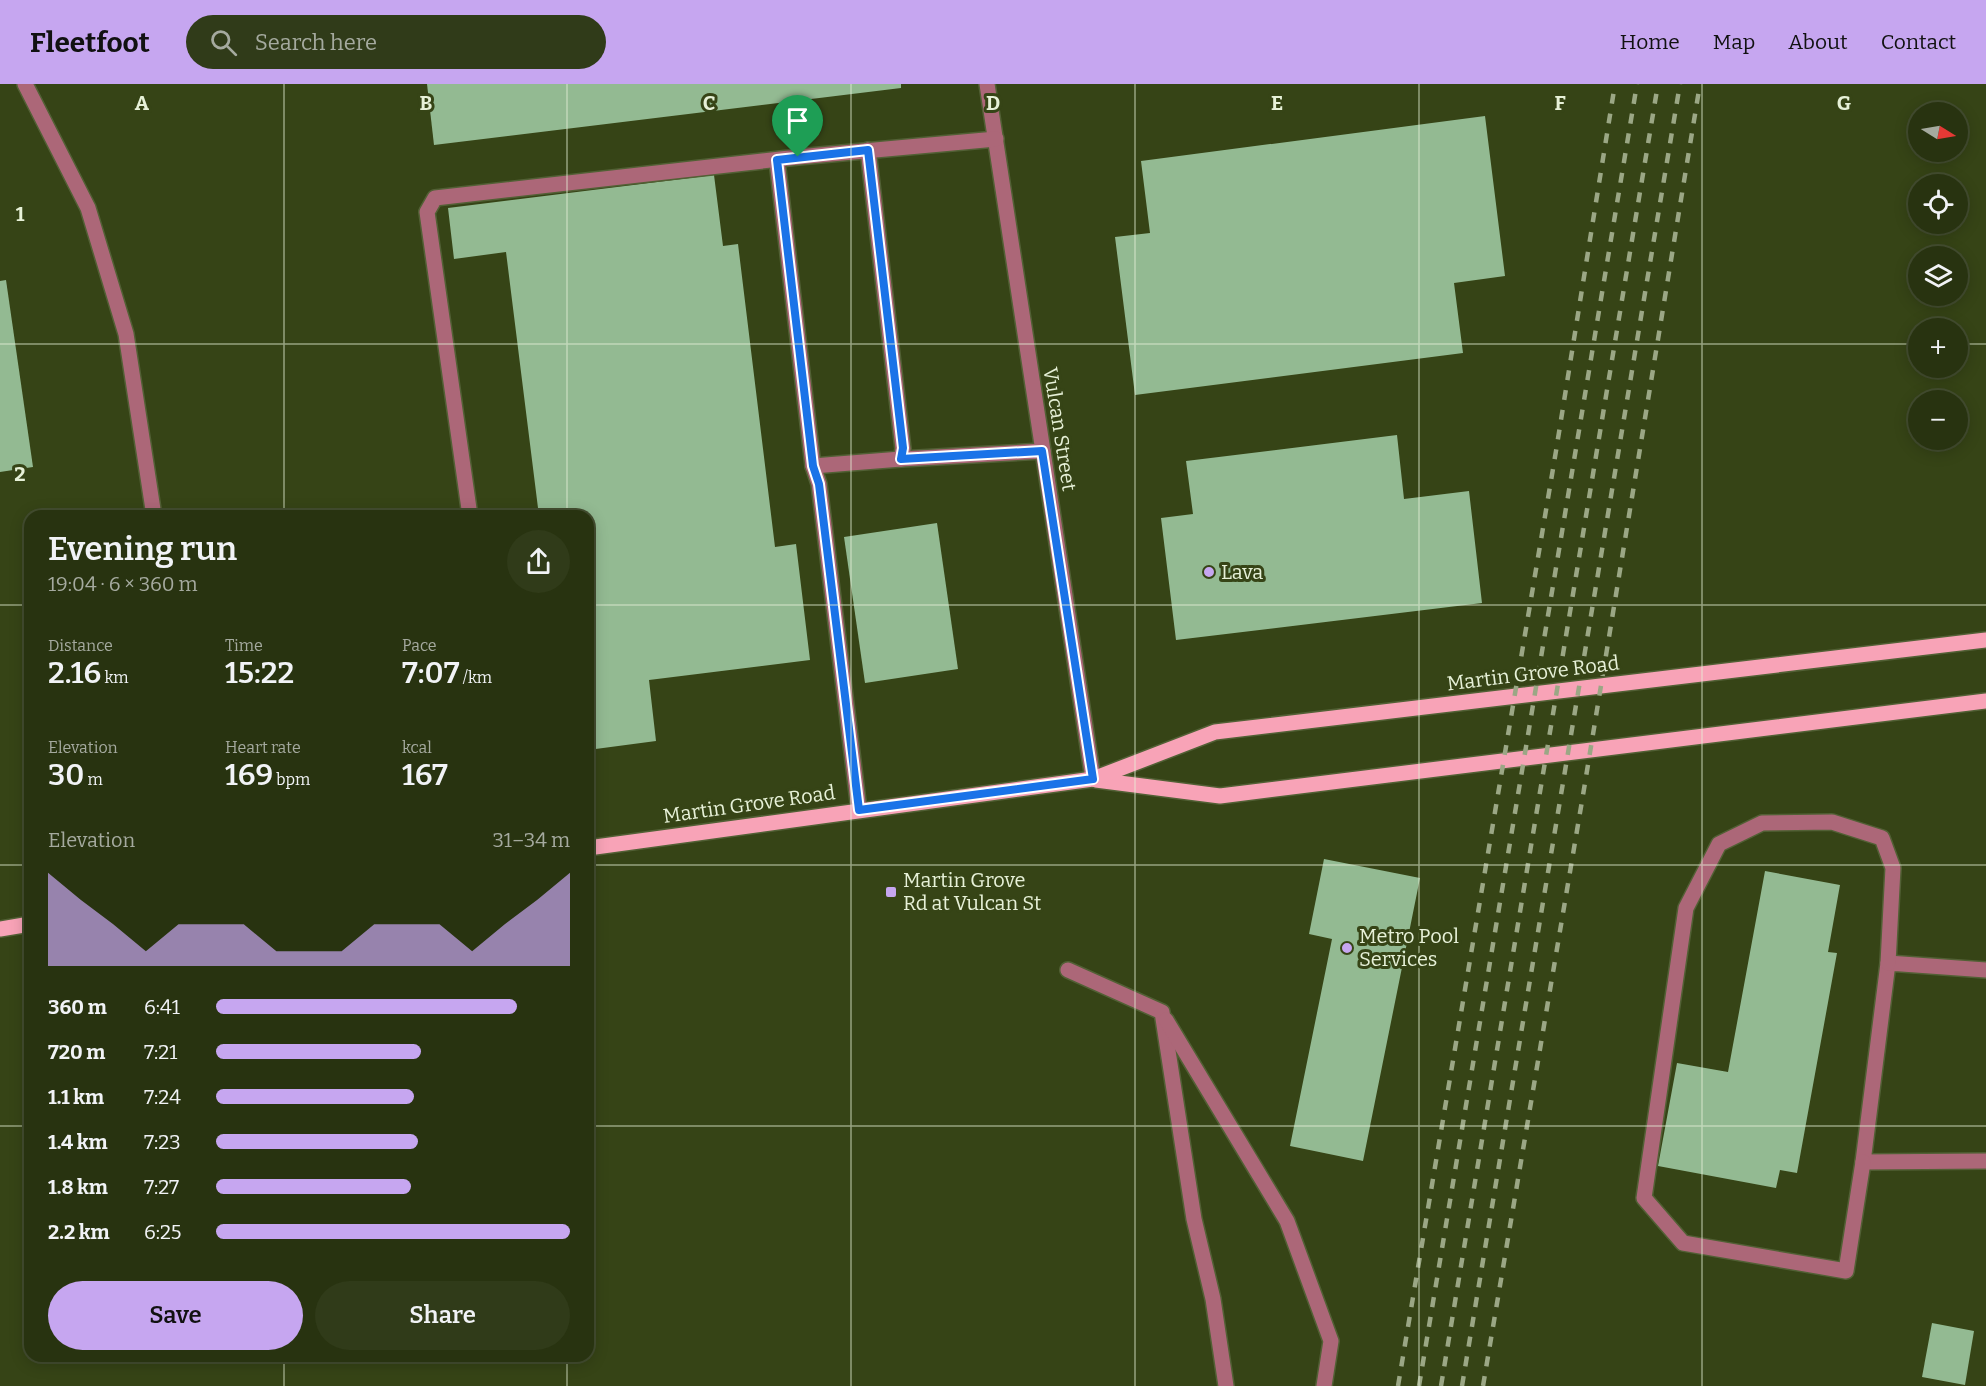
<!DOCTYPE html>
<meta charset="utf-8">
<style>
:root{--surface:#283310;--page:#303b19;--text:#f1f3f6;--muted:#a5aa9f;--line:#444e30;--accent:#c6a6f0}
body{margin:0;font-family:Bitter,serif;background:var(--page);color:var(--text);height:100vh;display:flex;flex-direction:column;font-size:22px;white-space:nowrap}
*{box-sizing:border-box;margin:0}
p{font-size:20px;color:var(--muted)}
.icon{flex:none;width:33px;height:33px;fill:none;stroke:currentColor;stroke-width:2;stroke-linecap:round;stroke-linejoin:round}
.map{position:relative;flex:1;overflow:hidden}
.details{position:absolute;left:24px;top:426px;width:570px;height:852px;display:flex;flex-direction:column;background:var(--surface);border-radius:18px;box-shadow:0 3px 15px #0003,0 0 0 2px var(--line)}
.details>*{flex:none}
.needle{width:39px;rotate:101deg}
.fabs{position:absolute;left:1908px;top:18px;display:grid;gap:12px}
.fabs a{display:grid;place-items:center;width:60px;height:60px;border-radius:50%;background:var(--surface);box-shadow:0 3px 15px #0003,0 0 0 2px var(--line);font-size:30px}
.pin{position:absolute;display:grid;place-items:center;width:51px;height:51px;color:#fff;margin:-62px -26px;border-radius:50% 50% 50% 0;rotate:-45deg;box-shadow:0 0 6px #0007}
.pin .icon{rotate:45deg}
.round{display:grid;place-items:center;flex:none;width:63px;height:63px;border-radius:32px;background:var(--page)}
.overview{display:flex;align-items:center;justify-content:space-between;height:102px;padding:0 24px}
h1{font-size:33px;font-weight:600;line-height:45px}
.metrics{display:grid;grid-template-columns:repeat(3,1fr);gap:9px;height:102px;padding:6px 24px}
.metrics div{display:grid;align-content:center}
.metrics b{font-size:30px;font-weight:600}
.metrics small{font-size:16px;font-weight:400}
.metrics p{font-size:16px}
.chart{height:168px;padding:12px 24px}
.chart p{display:flex;justify-content:space-between}
.chart svg{width:100%;height:108px;margin-top:6px;fill:var(--accent);opacity:.7}
.primary-button{display:flex;gap:12px;margin-top:auto;padding:12px 24px}
.primary-button a{flex:1;height:69px;border-radius:36px;background:var(--accent);color:#111;font-size:24px;font-weight:600;line-height:69px;text-align:center}
.primary-button a+a{background:var(--page);color:var(--text)}
ul{padding:0 24px;list-style:none;font-size:20px}
li{display:grid;grid-template-columns:96px 72px 1fr;align-items:center;height:45px}
li i{height:15px;border-radius:8px;background:var(--accent)}
header{display:flex;align-items:center;gap:36px;box-sizing:border-box;height:84px;padding:0 30px;background:var(--accent);color:#111}
header strong{font-size:28px}
nav{display:flex;gap:33px;margin-inline-start:auto;font-size:21px}
.search{width:420px;height:54px;background:var(--page);display:flex;align-items:center;gap:15px;box-sizing:border-box;padding:0 21px;border-radius:33px;color:var(--muted);font-size:22px}
.map>svg:first-child{display:block}
.building{fill:#93ba92}
.lines{fill:none;stroke-linecap:round;stroke-linejoin:round}
.minor-casing{stroke:#526035;stroke-width:18}
.major-casing{stroke:#526035;stroke-width:18}
.minor{stroke:#ac6778;stroke-width:15}
.major{stroke:#f8a3b7;stroke-width:15}
.rail{stroke:#9ba785;stroke-width:4.5;stroke-dasharray:10 10;stroke-linecap:butt}
.route-casing{stroke:#fff;stroke-width:12}
.route{stroke:#1a73e8;stroke-width:8}
.grid{fill:none;stroke:#e7f1d8;stroke-width:1.5;stroke-opacity:0.55}
.poi-dot{fill:#c6a6f0;stroke:#364416;stroke-width:2}
.labels{text-anchor:middle;stroke-width:6;stroke-linejoin:round;paint-order:stroke}
.street-label{font-size:20px;fill:#e7f1d8;stroke:#364416}
.poi-label{font-size:20px;fill:#e7f1d8;stroke:#364416;text-anchor:start}
.grid-label{font-size:20px;text-anchor:middle;font-weight:bold;fill:#e7f1d8;stroke:#364416;stroke-width:6;stroke-linejoin:round;paint-order:stroke}
</style>
<header>
<strong>Fleetfoot</strong>
<div class="search"><svg class="icon" aria-label="search" viewBox="0 0 24 24"><circle cx="10" cy="10" r="6"/><path d="M15 15l6 6"/></svg>Search here</div>
<nav><a>Home</a><a>Map</a><a>About</a><a>Contact</a></nav>
</header>
<div class="map">
<svg width="1986" height="1302" viewBox="0 0 1986 1302">
<rect width="100%" height="100%" fill="#364416"/>
<!-- building -->
<g class="building">
<path d="M427 0H901V4L434 61Z"/>
<path d="M1485 32 1505 192 1454 199 1463 269 1135 311 1115 153 1150 149 1141 77Z"/>
<path d="M714 91 723 162 738 160 775 463 796 460 810 576 649 596 656 657 588 666V432H539L506 168 454 175 448 124Z"/>
<path d="M6 196 33 383 0 388V197Z"/>
<path d="M1397 351 1404 415 1469 407 1482 519 1176 556 1161 434 1193 430 1186 377Z"/>
<path d="M937 439 958 585 865 599 844 453Z"/>
<path d="M1324 775 1420 794 1363 1077 1290 1062 1332 855 1309 850Z"/>
<path d="M1765 787 1840 801 1828 868 1837 869 1797 1089 1780 1086 1776 1104 1658 1082 1677 979 1728 988Z"/>
<path d="M1932 1239 1974 1247 1965 1301 1922 1293Z"/>
</g>
<g class="lines">
<defs>
<g id="minor">
<path d="M25 0 88 124 126 250 154 432"/>
<path d="M987 0 1093 695"/>
<path d="M777 77 813 382"/>
<path d="M901 375 1043 367"/>
<path d="M470 432 427 128 435 114 798 73 996 55"/>
<path d="M859 726 819 400 813 382 901 375 903 365 868 66"/>
<path d="M1068 886 1162 928 1194 1135 1213 1215 1226 1302"/>
<path d="M1986 886 1888 879 1863 1078 1986 1077"/>
<path d="M1166 936 1287 1137 1331 1257 1324 1302"/>
<path d="M1863 1078 1846 1187 1683 1159 1644 1114 1686 824 1719 760 1762 739 1832 738 1882 754 1893 784 1888 879"/>
</g>
<g id="major">
<path d="M1096 696 1220 712 1986 617"/>
<path d="M588 764 1093 695 1215 648 1986 556"/>
<path d="M0 845 30 840"/>
</g>
</defs>
<!-- minor casing -->
<use href="#minor" class="minor-casing"/>
<!-- major casing -->
<use href="#major" class="major-casing"/>
<!-- minor -->
<use href="#minor" class="minor"/>
<!-- major -->
<use href="#major" class="major"/>
<!-- rail -->
<g class="rail">
<path d="M1398 1302 1556 367 1615 0"/>
<path d="M1419 1302 1637 0"/>
<path d="M1441 1302 1658 0"/>
<path d="M1462 1302 1680 0"/>
<path d="M1483 1302 1583 711 1700 0"/>
</g>
</g>
<g class="lines">
<defs>
<path id="route" d="M868 66 903 364 901 375 1042 367 1093 695 859 726 819 400 813 382 777 76Z"/>
</defs>
<!-- route casing -->
<use href="#route" class="route-casing"/>
<!-- route -->
<use href="#route" class="route"/>
</g>
<!-- grid -->
<path class="grid" d="M284 0V432M567 0V432M851 0V1302M1135 0V1302M1419 0V1302M1702 0V1302M0 260H1918M1958 260H1986M0 521H30M588 521H1986M0 781H30M588 781H1986M0 1042H30M588 1042H1986M284 1272V1302M567 1272V1302"/>
<!-- markers -->
<g class="poi-dot">
<circle cx="1209" cy="488" r="6"/>
<rect x="885" y="802" width="12" height="12" rx="3"/>
<circle cx="1347" cy="864" r="6"/>
</g>
<g class="labels">
<!-- street labels -->
<g class="street-label">
<text transform="translate(1060 345) rotate(81)" y="7">Vulcan Street</text>
<text transform="translate(1533 589) rotate(-7)" y="7">Martin Grove Road</text>
<text transform="translate(749 720) rotate(-8)" y="7">Martin Grove Road</text>
</g>
<!-- poi labels -->
<g class="poi-label">
<text x="1221" y="495">Lava</text>
<text x="903" y="803">Martin Grove<tspan x="903" dy="23">Rd at Vulcan St</tspan></text>
<text x="1359" y="859">Metro Pool<tspan x="1359" dy="23">Services</tspan></text>
</g>
</g>
<g class="grid-label">
<text x="142" y="26">A</text>
<text x="426" y="26">B</text>
<text x="709" y="26">C</text>
<text x="993" y="26">D</text>
<text x="1277" y="26">E</text>
<text x="1560" y="26">F</text>
<text x="1844" y="26">G</text>
<text x="20" y="137">1</text>
<text x="20" y="397">2</text>
</g>
</svg>
<div class="fabs">
<a><svg class="needle" viewBox="-14 -14 28 28"><path d="M0-13l5 13h-10z" fill="#e53935"/><path d="M0 13l5-13h-10z" fill="#a5aa9f"/></svg></a>
<a><svg class="icon" aria-label="locate" viewBox="0 0 24 24"><circle cx="12" cy="12" r="6"/><path d="M12 2v4M12 18v4M2 12h4M18 12h4"/></svg></a>
<a><svg class="icon" aria-label="layers" viewBox="0 0 24 24"><path d="M12 4l9 5-9 5-9-5zM3 14l9 5 9-5"/></svg></a>
<a>+</a>
<a>−</a>
</div>
<div class="pin" style="left:798px;top:73px;background:#1e9e55"><svg class="icon" aria-label="arrive" viewBox="0 0 24 24"><path d="M6 21V4h12l-3 4 3 4H6"/></svg></div>
<section class="details">
<div class="overview"><div><h1>Evening run</h1><p>19:04 · 6 × 360 m</p></div><a class="round"><svg class="icon" aria-label="share" viewBox="0 0 24 24"><path d="M12 15V3M7 8l5-5 5 5M5 13v7h14v-7"/></svg></a></div>
<div class="metrics">
<div><p>Distance</p><b>2.16<small> km</small></b></div>
<div><p>Time</p><b>15:22</b></div>
<div><p>Pace</p><b>7:07<small> /km</small></b></div>
</div>
<div class="metrics">
<div><p>Elevation</p><b>30<small> m</small></b></div>
<div><p>Heart rate</p><b>169<small> bpm</small></b></div>
<div><p>kcal</p><b>167</b></div>
</div>
<div class="chart"><p><span>Elevation</span>31–34 m</p>
<svg viewBox="0 0 160 44" preserveAspectRatio="none"><path d="M0 44V6L10 17L20 27L30 38L40 27L50 27L60 27L70 38L80 38L90 38L100 27L110 27L120 27L130 38L140 27L150 17L160 6V44z"/></svg>
</div>
<ul>
<li><b>360 m</b>6:41<i style="width:85%"></i></li>
<li><b>720 m</b>7:21<i style="width:58%"></i></li>
<li><b>1.1 km</b>7:24<i style="width:56%"></i></li>
<li><b>1.4 km</b>7:23<i style="width:57%"></i></li>
<li><b>1.8 km</b>7:27<i style="width:55%"></i></li>
<li><b>2.2 km</b>6:25<i style="width:100%"></i></li>
</ul>
<div class="primary-button"><a>Save</a><a>Share</a></div>
</section>
</div>
